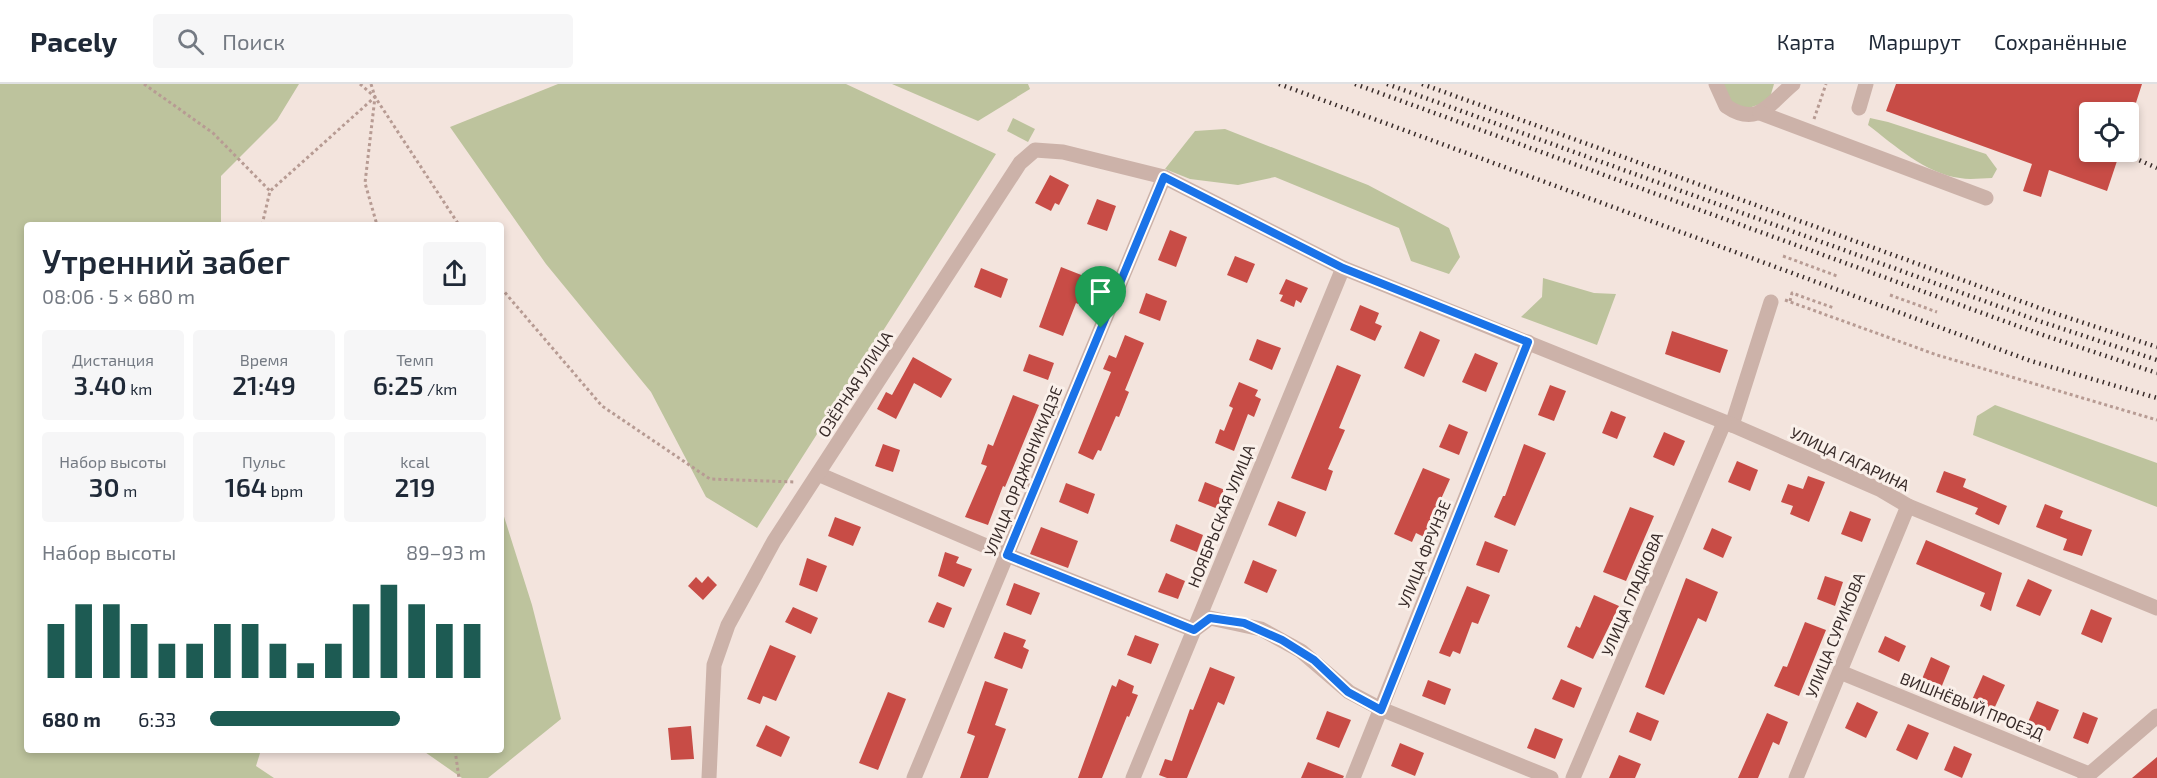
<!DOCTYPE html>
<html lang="ru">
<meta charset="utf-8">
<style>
:root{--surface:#fff;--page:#f6f6f7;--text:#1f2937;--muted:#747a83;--line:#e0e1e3;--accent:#1d5b53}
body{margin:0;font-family:"Exo 2",sans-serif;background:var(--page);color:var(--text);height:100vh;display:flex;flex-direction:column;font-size:22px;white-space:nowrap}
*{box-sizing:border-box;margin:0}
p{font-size:20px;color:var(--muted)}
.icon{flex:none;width:33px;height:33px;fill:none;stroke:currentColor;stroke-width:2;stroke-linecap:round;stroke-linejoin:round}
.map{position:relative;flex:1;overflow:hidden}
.drawer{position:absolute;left:24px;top:138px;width:480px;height:531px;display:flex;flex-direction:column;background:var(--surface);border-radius:6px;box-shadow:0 3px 9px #0003}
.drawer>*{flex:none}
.tools{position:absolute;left:2079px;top:18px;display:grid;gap:12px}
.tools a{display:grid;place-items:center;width:60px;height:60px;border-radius:6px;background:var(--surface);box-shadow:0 3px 9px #0003;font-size:30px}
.pin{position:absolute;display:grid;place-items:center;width:51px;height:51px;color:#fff;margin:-62px -26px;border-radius:50% 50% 50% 0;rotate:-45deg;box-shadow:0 0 6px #0007}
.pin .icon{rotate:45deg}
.round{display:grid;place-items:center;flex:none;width:63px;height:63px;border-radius:6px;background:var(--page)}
.summary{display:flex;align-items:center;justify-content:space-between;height:102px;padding:0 18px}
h1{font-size:33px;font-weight:600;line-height:45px}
.metrics{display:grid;grid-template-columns:repeat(3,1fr);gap:9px;height:102px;padding:6px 18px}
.metrics div{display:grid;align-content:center;border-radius:6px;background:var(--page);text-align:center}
.metrics b{font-size:26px;font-weight:600}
.metrics small{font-size:16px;font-weight:400}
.metrics p{font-size:16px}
.chart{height:168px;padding:12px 18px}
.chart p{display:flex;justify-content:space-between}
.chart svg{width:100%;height:108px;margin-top:6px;stroke:var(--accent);stroke-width:6}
ul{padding:0 18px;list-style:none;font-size:20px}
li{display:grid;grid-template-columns:96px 72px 1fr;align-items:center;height:45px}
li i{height:15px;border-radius:8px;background:var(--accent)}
header{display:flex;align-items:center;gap:36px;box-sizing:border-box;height:84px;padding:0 30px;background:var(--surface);border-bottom:2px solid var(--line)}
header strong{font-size:28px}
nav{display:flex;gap:33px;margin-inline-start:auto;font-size:21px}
.search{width:420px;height:54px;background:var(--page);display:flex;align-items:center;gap:15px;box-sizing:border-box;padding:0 21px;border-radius:6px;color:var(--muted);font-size:22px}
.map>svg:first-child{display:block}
.green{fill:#bdc39d}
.building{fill:#c84c46}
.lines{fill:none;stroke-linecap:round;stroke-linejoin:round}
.path{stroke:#b79b93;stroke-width:3;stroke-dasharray:3 3;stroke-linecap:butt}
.minor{stroke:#ccb2a9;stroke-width:15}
.rail{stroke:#382b29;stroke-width:4.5;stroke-dasharray:1.5 4.5;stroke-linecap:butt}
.route-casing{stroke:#fff;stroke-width:12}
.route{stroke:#1a73e8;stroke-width:8}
.labels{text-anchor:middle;stroke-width:6;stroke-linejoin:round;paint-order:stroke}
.street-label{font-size:16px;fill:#382b29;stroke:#faf0ea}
</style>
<header>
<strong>Pacely</strong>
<div class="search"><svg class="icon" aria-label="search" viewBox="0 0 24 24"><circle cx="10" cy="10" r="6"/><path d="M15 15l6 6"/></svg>Поиск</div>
<nav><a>Карта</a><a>Маршрут</a><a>Сохранённые</a></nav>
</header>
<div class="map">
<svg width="2157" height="694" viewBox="0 0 2157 694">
<rect width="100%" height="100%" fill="#f3e4dd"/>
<!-- green -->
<g class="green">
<path d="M0 0H299L277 36 221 92V141H27V666H261L256 682 274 694H0Z"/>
<path d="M558 0H846L996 70 757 444 706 413 651 308 546 180 450 43Z"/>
<path d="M892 0H1028L1030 5 978 37Z"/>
<path d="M1722 0H1774L1769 17 1746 25 1731 18Z"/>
<path d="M1013 34 1035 45 1028 58 1007 47Z"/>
<path d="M1870 34 1888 38 1986 70 1997 85 1992 94C1982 94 1970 96 1960 94 1926 90 1894 61 1868 41Z"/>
<path d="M1225 45 1368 101 1449 144 1460 173 1449 190 1411 177 1399 144 1275 93 1238 101 1190 95 1165 85 1195 47Z"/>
<path d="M1543 194 1594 209 1616 210 1597 261 1521 233 1542 213Z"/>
<path d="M1995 321 2157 379V423L1973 351 1977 332Z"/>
<path d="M501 423 532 521 561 635 488 694H462L422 666H501Z"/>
</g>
<!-- building -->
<g class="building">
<path d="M1896 0H2142L2133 28H2090V68H2120L2107 107 2049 86 2041 113 2023 107 2032 80 1886 27Z"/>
<path d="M1050 91 1069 101 1059 121 1055 119 1051 127 1035 119Z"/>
<path d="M1097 115 1116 122 1107 147 1087 140Z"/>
<path d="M1170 146 1187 153 1176 183 1158 176Z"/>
<path d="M1235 172 1255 180 1247 199 1227 191Z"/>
<path d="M1061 183 1089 194 1078 220 1076 219 1063 252 1039 243Z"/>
<path d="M981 184 1008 195 1001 214 974 203Z"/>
<path d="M1286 195 1308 204 1301 219 1296 216 1294 223 1280 217 1283 211 1279 210Z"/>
<path d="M1146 209 1167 217 1160 237 1139 229Z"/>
<path d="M1360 221 1379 229 1375 239 1382 242 1375 257 1350 246Z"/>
<path d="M1420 247 1440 256 1424 293 1404 284Z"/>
<path d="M1672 247 1728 266 1720 289 1665 270Z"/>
<path d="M1125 251 1144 259 1125 306 1129 308 1119 333 1116 332 1101 367 1098 366 1093 376 1078 369 1111 288 1103 285 1109 271 1116 274Z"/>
<path d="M1257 255 1281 264 1272 286 1249 276Z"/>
<path d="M1475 269 1498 279 1486 308 1462 298Z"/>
<path d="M1029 270 1054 279 1048 296 1023 287Z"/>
<path d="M913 273 952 295 941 314 914 299 896 335 877 325 886 308 892 311Z"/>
<path d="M1337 281 1361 291 1339 344 1345 346 1328 385 1333 387 1326 407 1291 394Z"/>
<path d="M1239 298 1258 306 1255 312 1261 315 1254 333 1248 330 1234 367 1215 359 1220 345 1224 347 1233 324 1229 322Z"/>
<path d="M1550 301 1566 307 1554 337 1538 331Z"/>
<path d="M1013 311 1039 321 1005 403 1003 402 988 441 965 433 987 382 981 380 988 360 993 362Z"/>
<path d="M1611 327 1626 333 1617 355 1602 349Z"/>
<path d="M1449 340 1468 348 1459 371 1439 363Z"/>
<path d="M1664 348 1685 357 1674 382 1653 373Z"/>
<path d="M883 360 900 366 893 388 875 382Z"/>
<path d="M1524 360 1546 369 1515 442 1494 433 1503 412H1505Z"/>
<path d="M1737 377 1758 386 1750 407 1728 398Z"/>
<path d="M1423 384 1450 395 1424 453 1416 449 1412 458 1394 450Z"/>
<path d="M1944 387 1966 395 1963 403 2007 422 1999 441 1975 430 1978 424 1936 408Z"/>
<path d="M1808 392 1825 398 1809 438 1790 430 1793 422 1781 418 1788 400 1803 405Z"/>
<path d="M1205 398 1225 406 1218 425 1198 417Z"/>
<path d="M1066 399 1095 410 1088 430 1059 418Z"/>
<path d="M1278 417 1306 428 1296 453 1268 441Z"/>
<path d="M2045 420 2063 427 2060 434 2092 446 2082 472 2063 466 2067 455 2036 443Z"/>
<path d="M1630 423 1654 432 1626 497 1603 488Z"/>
<path d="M1850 427 1871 435 1862 458 1841 450Z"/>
<path d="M835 433 861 443 853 462 828 452Z"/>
<path d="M1176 440 1203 451 1197 468 1170 457Z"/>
<path d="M1041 443 1078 457 1068 484 1030 470Z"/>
<path d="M1712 444 1732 453 1723 474 1703 465Z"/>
<path d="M1926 456 2002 489 1991 527 1980 522 1985 509 1916 480Z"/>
<path d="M1485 457 1508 466 1499 489 1476 481Z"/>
<path d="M945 468 959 473 956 479 972 485 964 503 938 492Z"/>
<path d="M807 474 827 482 817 508 799 501Z"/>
<path d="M1253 476 1277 486 1267 509 1244 499Z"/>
<path d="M1166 489 1185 497 1178 515 1158 508Z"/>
<path d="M708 492 717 501 703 516 688 502 696 493 702 499Z"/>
<path d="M1825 492 1843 498 1835 522 1817 515Z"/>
<path d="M1686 494 1718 508 1706 538 1698 534 1664 611 1645 603Z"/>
<path d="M2028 495 2052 506 2040 532 2016 522Z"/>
<path d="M1014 499 1040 509 1031 531 1006 521Z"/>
<path d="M1467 502 1490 511 1478 540 1472 538 1460 570 1453 567 1450 573 1439 569Z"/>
<path d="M1594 511 1619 522 1593 575 1567 563 1576 542 1580 544Z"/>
<path d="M937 518 952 524 944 544 928 538Z"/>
<path d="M793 523 818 534 811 550 785 538Z"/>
<path d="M2091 525 2112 534 2102 559 2081 550Z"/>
<path d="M1805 538 1826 546 1799 612 1774 602 1783 582 1787 583Z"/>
<path d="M1004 548 1026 556 1023 563 1029 566 1022 585 994 574Z"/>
<path d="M1135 551 1159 560 1151 580 1127 571Z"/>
<path d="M1885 552 1906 562 1899 578 1878 568Z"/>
<path d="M770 561 796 572 776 617 763 612 760 620 747 615Z"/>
<path d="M1931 573 1950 582 1941 604 1922 595Z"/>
<path d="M1210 583 1235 593 1224 621 1218 618 1187 694H1167L1159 691 1165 675 1172 677 1190 625 1193 626Z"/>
<path d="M1983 591 2005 601 1994 625 1972 616Z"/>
<path d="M1119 595 1134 602 1132 609 1138 611 1129 633 1127 632 1102 694H1078L1112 601 1116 603Z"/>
<path d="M1561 595 1582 604 1574 624 1552 615Z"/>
<path d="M1428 596 1451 605 1445 621 1422 612Z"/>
<path d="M985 597 1008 605 995 641 1006 645 988 694H960L975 652 967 649Z"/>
<path d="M888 608 906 615 878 686 859 679Z"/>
<path d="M2037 617 2059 626 2050 647 2028 638Z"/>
<path d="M1857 618 1878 628 1866 654 1845 644Z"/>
<path d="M1327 627 1351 636 1339 664 1316 655Z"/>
<path d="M1637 628 1659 637 1651 657 1629 648Z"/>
<path d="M2083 628 2098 634 2088 660 2073 654Z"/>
<path d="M1767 629 1788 638 1779 661 1773 658 1758 694H1738Z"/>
<path d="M1908 640 1929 649 1917 676 1896 666Z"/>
<path d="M766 641 790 653 781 673 756 662Z"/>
<path d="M691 642 694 675 671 676 668 644Z"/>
<path d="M1535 644 1563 655 1555 675 1527 664Z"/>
<path d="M1400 659 1424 669 1415 692 1391 682Z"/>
<path d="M1954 662 1972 670 1962 694 1944 686Z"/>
<path d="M1619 671 1641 680 1635 694H1609Z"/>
<path d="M2157 673V694H2132Z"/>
<path d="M1308 678 1344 692 1343 694H1301Z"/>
</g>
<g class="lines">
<!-- path -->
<g class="path">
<path d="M144 0 213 49 270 107"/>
<path d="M360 0 375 13 459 141"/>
<path d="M371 0 375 13 365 99 377 141"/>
<path d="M1814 35 1826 0"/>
<path d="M262 141 270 107 375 13"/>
<path d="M1783 172 1837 192"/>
<path d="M501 204 602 322 710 395 795 398"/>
<path d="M1890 211 1937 228"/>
<path d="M1785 216 1937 271 2157 336"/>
<path d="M1790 217 1792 209 1834 224"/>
<path d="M455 666 459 694"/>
</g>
<!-- minor -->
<g class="minor">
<path d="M1716 0 1726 22C1758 44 1770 19 1793 0"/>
<path d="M1859 24 1866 0"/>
<path d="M1760 29 1986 114"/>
<path d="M1732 341 1771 218"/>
<path d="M818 390 1007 471 1194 546 1210 534 1261 545 1301 567 1349 608 1381 625 1551 694"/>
<path d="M1840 588 2089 690"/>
<path d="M709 694 714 581 728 541 774 457 1020 79 1035 66 1063 68 1164 93 1343 184 1732 341 1881 406 1908 422 2157 524"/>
<path d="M914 694 1164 93"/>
<path d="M1133 694 1343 184"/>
<path d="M1353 694 1528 258"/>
<path d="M1573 694 1724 339"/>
<path d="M1796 694 1908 422"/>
<path d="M2085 694 2157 632"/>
</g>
<!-- rail -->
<g class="rail">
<path d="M1279 0 2031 277 2157 314"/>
<path d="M1355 0 2037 249 2157 289"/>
<path d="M1387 0 2042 238 2157 276"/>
<path d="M1422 0 2045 226 2157 263"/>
<path d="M2123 69 2157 84"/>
</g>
</g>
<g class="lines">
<defs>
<path id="route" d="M1164 93 1343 184 1528 258 1381 626 1348 608 1314 576 1282 556 1244 539 1210 534 1194 546 1007 471Z"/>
</defs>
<!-- route casing -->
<use href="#route" class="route-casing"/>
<!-- route -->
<use href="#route" class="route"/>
</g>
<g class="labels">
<!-- street labels -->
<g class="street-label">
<text transform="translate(855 300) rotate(-57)" y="6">ОЗЁРНАЯ УЛИЦА</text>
<text transform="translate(1850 375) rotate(25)" y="6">УЛИЦА ГАГАРИНА</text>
<text transform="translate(1023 387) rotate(-68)" y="6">УЛИЦА ОРДЖОНИКИДЗЕ</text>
<text transform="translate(1221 432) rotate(-68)" y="6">НОЯБРЬСКАЯ УЛИЦА</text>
<text transform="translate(1424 470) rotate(-68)" y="6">УЛИЦА ФРУНЗЕ</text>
<text transform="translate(1632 510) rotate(-67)" y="6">УЛИЦА ГЛАДКОВА</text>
<text transform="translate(1835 551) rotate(-68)" y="6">УЛИЦА СУРИКОВА</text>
<text transform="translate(1972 622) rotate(22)" y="6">ВИШНЁВЫЙ ПРОЕЗД</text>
</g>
</g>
</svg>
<div class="tools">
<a><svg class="icon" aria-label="locate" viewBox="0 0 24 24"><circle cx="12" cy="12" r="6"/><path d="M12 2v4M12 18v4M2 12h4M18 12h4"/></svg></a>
</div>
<div class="pin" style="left:1101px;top:244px;background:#1e9e55"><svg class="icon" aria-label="arrive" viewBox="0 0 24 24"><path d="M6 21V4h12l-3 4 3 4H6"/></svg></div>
<section class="drawer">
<div class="summary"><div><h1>Утренний забег</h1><p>08:06 · 5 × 680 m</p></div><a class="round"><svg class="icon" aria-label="share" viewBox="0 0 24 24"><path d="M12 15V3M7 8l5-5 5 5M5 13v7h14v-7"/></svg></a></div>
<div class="metrics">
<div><p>Дистанция</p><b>3.40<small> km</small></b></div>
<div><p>Время</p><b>21:49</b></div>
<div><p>Темп</p><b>6:25<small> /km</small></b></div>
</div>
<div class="metrics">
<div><p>Набор высоты</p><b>30<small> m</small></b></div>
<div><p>Пульс</p><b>164<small> bpm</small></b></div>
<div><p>kcal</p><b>219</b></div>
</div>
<div class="chart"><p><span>Набор высоты</span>89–93 m</p>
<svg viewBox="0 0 160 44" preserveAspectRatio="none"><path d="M5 44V22M15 44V14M25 44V14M35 44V22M45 44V30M55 44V30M65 44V22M75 44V22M85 44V30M95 44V38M105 44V30M115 44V14M125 44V6M135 44V14M145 44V22M155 44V22"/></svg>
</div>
<ul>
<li><b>680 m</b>6:33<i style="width:69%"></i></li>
</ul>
</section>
</div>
